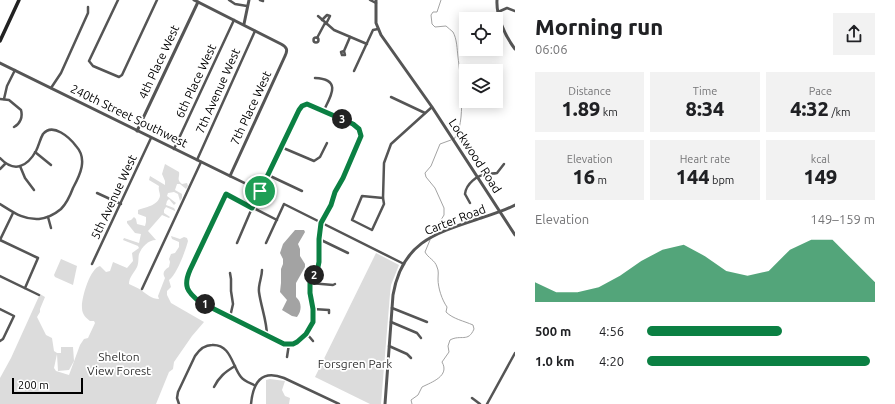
<!DOCTYPE html>
<meta charset="utf-8">
<style>
:root{--surface:#fff;--page:#f2f2f2;--text:#202124;--muted:#757577;--accent:#0b8043}
body{margin:0;font-family:Ubuntu,sans-serif;background:var(--page);color:var(--text);height:100vh;display:flex;flex-direction:column;font-size:15px;white-space:nowrap}
*{box-sizing:border-box;margin:0}
p{font-size:13px;color:var(--muted)}
.icon{flex:none;width:22px;height:22px;fill:none;stroke:currentColor;stroke-width:2;stroke-linecap:round;stroke-linejoin:round}
.map{position:relative;flex:1;overflow:hidden}
.sheet{display:flex;flex-direction:column;background:var(--surface);width:380px}
.sheet>*{flex:none}
.controls{position:absolute;left:459px;top:12px;display:grid;gap:8px}
.controls a{display:grid;place-items:center;width:44px;height:44px;border-radius:0px;background:var(--surface);box-shadow:0 2px 10px #0003;font-size:20px}
.scale{position:absolute;left:12px;bottom:10px;width:71px;box-sizing:border-box;padding-left:4px;border:2px solid #000;border-top:0;font-size:11px;line-height:14px;white-space:nowrap;color:#000;-webkit-text-stroke:3px #fff;paint-order:stroke}
.pin{position:absolute;display:grid;place-items:center;width:34px;height:34px;color:#fff;margin:-17px;border:2px solid #fff;border-radius:50%;box-shadow:0 1px 4px #0007}
.km{position:absolute;width:20px;height:20px;margin:-10px;border-radius:50%;background:#222;color:#fff;font-size:11px;line-height:20px;text-align:center}
.round{display:grid;place-items:center;flex:none;width:42px;height:42px;border-radius:0px;background:var(--page)}
.summary{display:flex;align-items:center;justify-content:space-between;height:68px;padding:0 20px}
h1{font-size:22px;font-weight:800;line-height:30px}
.figures{display:grid;grid-template-columns:repeat(3,1fr);gap:6px;height:68px;padding:4px 20px}
.figures div{display:grid;align-content:center;border-radius:0px;background:var(--page);text-align:center}
.figures b{font-size:20px;font-weight:800}
.figures small{font-size:11px;font-weight:400}
.figures p{font-size:11px}
.chart{height:112px;padding:8px 20px}
.chart p{display:flex;justify-content:space-between}
.chart svg{width:100%;height:72px;margin-top:4px;fill:var(--accent);opacity:.7}
ul{padding:0 20px;list-style:none;font-size:13px}
li{display:grid;grid-template-columns:64px 48px 1fr;align-items:center;height:30px}
li i{height:10px;border-radius:5px;background:var(--accent)}
main{display:flex;flex:1;min-height:0}
.map>svg:first-child{display:block}
.green{fill:#dcdcdc}
.water{fill:#a3a3a3}
.lines{fill:none;stroke-linecap:round;stroke-linejoin:round}
.stream{stroke:#a3a3a3;stroke-width:1}
.minor{stroke:#555;stroke-width:2.5}
.tertiary{stroke:#555;stroke-width:3}
.secondary{stroke:#222;stroke-width:3.5}
.route-casing{stroke:#fff;stroke-width:8}
.route{stroke:#0b8043;stroke-width:5}
.labels{text-anchor:middle;stroke-width:3.5;stroke-linejoin:round;paint-order:stroke}
.street-label{font-size:12px;fill:#000;stroke:#fff}
.park-label{font-size:12px;fill:#333;stroke:#fff}
</style>
<main>
<div class="map">
<svg width="515" height="404" viewBox="0 0 515 404">
<rect width="100%" height="100%" fill="#fff"/>
<!-- green -->
<g class="green">
<path d="M165 164 179 172C180 177 176 180 182 184L187 183 188 186 186 189 180 184H177L175 190 182 194V198L180 201 178 194 174 192 168 193 167 196 176 203 174 205 169 199 167 201 166 205 174 208 175 210V211L166 207 164 210V213L170 217 169 218 162 215 148 231 156 240C148 240 142 247 139 254 138 258 139 263 137 267 134 273 129 277 129 284 133 286 138 288 141 290 146 294 152 299 159 299L158 296 165 278C162 273 164 270 169 267L170 262 169 259 171 254 175 253 179 247V242L172 239 171 236 180 239 184 237 187 238 188 241C185 252 177 274 169 280L171 287 167 291V295L171 303 204 322 192 336 174 362 173 369 169 372 156 404H0V378L11 358 40 294 45 297 40 309V312L37 317 46 335 52 338 54 351 57 353H61V347H73L74 361 69 370 58 371 57 354 54 368 56 371 69 375 80 345 84 339 88 338 95 323 94 321H90C86 318 82 314 82 308 81 299 90 268 100 266L106 272 110 271 113 262 127 268 133 261 132 253 139 248 138 246 123 240 124 238 139 243 141 234 135 233 127 223V221L131 220 134 217 136 219 137 224 145 226 146 222V217L138 214V210C145 207 158 206 160 196 160 192 158 190 159 186L149 180 150 176 165 185V181L162 174Z"/>
<path d="M376 253 399 265 391 285 390 294 381 404H370L315 377Z"/>
<path d="M61 259 77 266 73 285 55 277 54 275Z"/>
<path d="M270 379 285 381 282 390 285 396 290 398 289 404H266V380Z"/>
</g>
<!-- water -->
<path class="water" d="M295 230H304L305 232 298 244 300 249V256L305 264V267L296 283V297C302 302 302 311 297 317L292 316 282 310 287 300 280 292 281 283V269L283 264V259L280 253 283 244Z"/>
<g class="lines">
<!-- stream -->
<g class="stream">
<path d="M441 0 437 12H433L431 15 432 24 435 27 446 26C448 28 451 30 453 32 457 39 457 49 458 57 460 75 467 124 454 139"/>
<path d="M432 235 444 215V208L435 188 426 177 425 173 431 166 440 144 451 140"/>
<path d="M412 404 411 400 418 395 422 387C432 382 450 376 442 362L449 352 448 346 450 340C461 334 468 343 474 329L473 325C464 321 453 319 446 312L447 307C442 300 438 288 438 279 438 275 439 271 437 267 435 260 428 258 425 252L430 240"/>
</g>
<!-- minor -->
<g class="minor">
<path d="M118 0 89 61 93 66 119 77 122 75 157 0"/>
<path d="M229 0 235 4 247 6"/>
<path d="M260 0 263 1"/>
<path d="M370 0 376 3"/>
<path d="M498 12 507 8 515 11"/>
<path d="M318 16 334 30 367 44"/>
<path d="M322 20 327 15 330 16 326 24"/>
<circle cx="316" cy="40" r="2.5"/>
<path d="M317 38 325 23"/>
<path d="M344 51 341 52 342 55H345L344 51 350 37"/>
<path d="M354 71 373 30 378 29"/>
<path d="M315 78C342 79 331 96 324 110"/>
<path d="M51 88 61 73 88 13V7"/>
<path d="M391 97 425 113"/>
<path d="M0 99 9 100 21 110C23 117 20 124 14 127"/>
<path d="M4 99 7 86 15 70"/>
<path d="M281 147 314 161 320 157 327 143"/>
<path d="M174 149 234 20"/>
<path d="M35 152 51 165"/>
<path d="M0 158C14 173 27 167 36 151 39 145 40 139 43 134 53 122 70 138 76 146 88 159 80 175 73 188 70 196 67 203 61 209 55 214 47 218 39 219 23 220 13 212 0 204"/>
<path d="M197 160 255 31"/>
<path d="M20 166 25 178 34 190"/>
<path d="M0 169 5 164"/>
<path d="M268 175 302 191"/>
<path d="M230 176 261 191"/>
<path d="M97 193 121 204"/>
<path d="M362 196 383 198 384 204 372 230 352 220Z"/>
<path d="M383 198 384 163 391 144 432 107"/>
<path d="M470 203 465 194C466 184 477 175 487 174 490 173 493 174 497 173L504 164"/>
<path d="M48 217 51 228"/>
<path d="M319 239 348 253"/>
<path d="M0 240 38 258 25 288"/>
<path d="M0 240 13 213"/>
<path d="M237 243 252 208 302 106 307 104H310L353 124 359 129 361 133 360 139 343 178 335 192 331 205 321 223 319 239V262L318 267 310 283V293L313 309V322L307 334 297 342 293 344H284L200 302C186 292 183 286 190 270L226 194 277 220"/>
<path d="M266 243 284 204 404 264"/>
<path d="M92 264 151 138"/>
<path d="M262 270C262 278 258 284 259 292 261 307 267 321 267 336"/>
<path d="M0 276 39 295"/>
<path d="M310 283 333 285 335 284"/>
<path d="M142 289 201 162"/>
<path d="M392 308 427 322"/>
<path d="M0 309 14 316 3 339 0 341"/>
<path d="M313 309 329 310V313"/>
<path d="M230 317 233 304 231 291V279L230 273"/>
<path d="M391 322 417 333 421 338"/>
<path d="M307 334 313 341"/>
<path d="M389 346 407 354 411 358"/>
<path d="M287 357 289 344"/>
<path d="M214 387C219 377 225 372 235 366"/>
<path d="M472 398 480 404"/>
<path d="M179 404 177 398 178 392 195 356C199 350 204 345 212 345 231 344 232 366 241 377 244 381 250 383 254 385"/>
<path d="M251 404C253 383 261 369 284 378L339 404"/>
<path d="M487 404 515 353"/>
</g>
<!-- tertiary -->
<g class="tertiary">
<path d="M376 0V23L381 35 432 107 515 235"/>
<path d="M497 0C496 16 505 36 515 49"/>
<path d="M244 24 249 0"/>
<path d="M0 63 230 176 285 56C288 50 287 47 281 44L194 0"/>
<path d="M137 131 198 2"/>
<path d="M385 404 393 295C402 242 435 233 481 218 493 214 504 211 515 205"/>
</g>
<!-- secondary -->
<path class="secondary" d="M0 41 19 0"/>
</g>
<g class="lines">
<defs>
<path id="route" d="M307 104 353 124 359 129 361 136 343 178 335 192 331 205 321 223 319 239V262L318 267 310 283V293L313 309V322L306 334 297 342 293 344H284L200 302C187 292 183 286 190 270L226 194 252 208 299 110 302 106Z"/>
</defs>
<!-- route casing -->
<use href="#route" class="route-casing"/>
<!-- route -->
<use href="#route" class="route"/>
</g>
<g class="labels">
<!-- street labels -->
<g class="street-label">
<text transform="translate(159 62) rotate(-65)" y="4">4th Place West</text>
<text transform="translate(196 81) rotate(-65)" y="4">6th Place West</text>
<text transform="translate(218 91) rotate(-66)" y="4">7th Avenue West</text>
<text transform="translate(251 108) rotate(-65)" y="4">7th Place West</text>
<text transform="translate(129 116) rotate(26)" y="4">240th Street Southwest</text>
<text transform="translate(475 156) rotate(57)" y="4">Lockwood Road</text>
<text transform="translate(114 197) rotate(-65)" y="4">5th Avenue West</text>
<text transform="translate(455 220) rotate(-21)" y="4">Carter Road</text>
</g>
<!-- park labels -->
<g class="park-label">
<text x="119" y="361">Shelton<tspan x="119" dy="14">View Forest</tspan></text>
<text x="355" y="368">Forsgren Park</text>
</g>
</g>
</svg>
<div class="controls">
<a><svg class="icon" aria-label="locate" viewBox="0 0 24 24"><circle cx="12" cy="12" r="6"/><path d="M12 2v4M12 18v4M2 12h4M18 12h4"/></svg></a>
<a><svg class="icon" aria-label="layers" viewBox="0 0 24 24"><path d="M12 4l9 5-9 5-9-5zM3 14l9 5 9-5"/></svg></a>
</div>
<div class="scale">200 m</div>
<div class="pin" style="left:260px;top:191px;background:#1e9e55"><svg class="icon" aria-label="arrive" viewBox="0 0 24 24"><path d="M6 21V4h12l-3 4 3 4H6"/></svg></div>
<b class="km" style="left:205px;top:304px">1</b>
<b class="km" style="left:314px;top:275px">2</b>
<b class="km" style="left:342px;top:119px">3</b>
</div>
<section class="sheet">
<div class="summary"><div><h1>Morning run</h1><p>06:06</p></div><a class="round"><svg class="icon" aria-label="share" viewBox="0 0 24 24"><path d="M12 15V3M7 8l5-5 5 5M5 13v7h14v-7"/></svg></a></div>
<div class="figures">
<div><p>Distance</p><b>1.89<small> km</small></b></div>
<div><p>Time</p><b>8:34</b></div>
<div><p>Pace</p><b>4:32<small> /km</small></b></div>
</div>
<div class="figures">
<div><p>Elevation</p><b>16<small> m</small></b></div>
<div><p>Heart rate</p><b>144<small> bpm</small></b></div>
<div><p>kcal</p><b>149</b></div>
</div>
<div class="chart"><p><span>Elevation</span>149–159 m</p>
<svg viewBox="0 0 160 44" preserveAspectRatio="none"><path d="M0 44V32L10 38L20 38L30 35L40 28L50 19L60 12L70 9L80 16L90 25L100 28L110 25L120 12L130 6L140 6L150 19L160 32V44z"/></svg>
</div>
<ul>
<li><b>500 m</b>4:56<i style="width:59%"></i></li>
<li><b>1.0 km</b>4:20<i style="width:98%"></i></li>
</ul>
</section>
</main>
